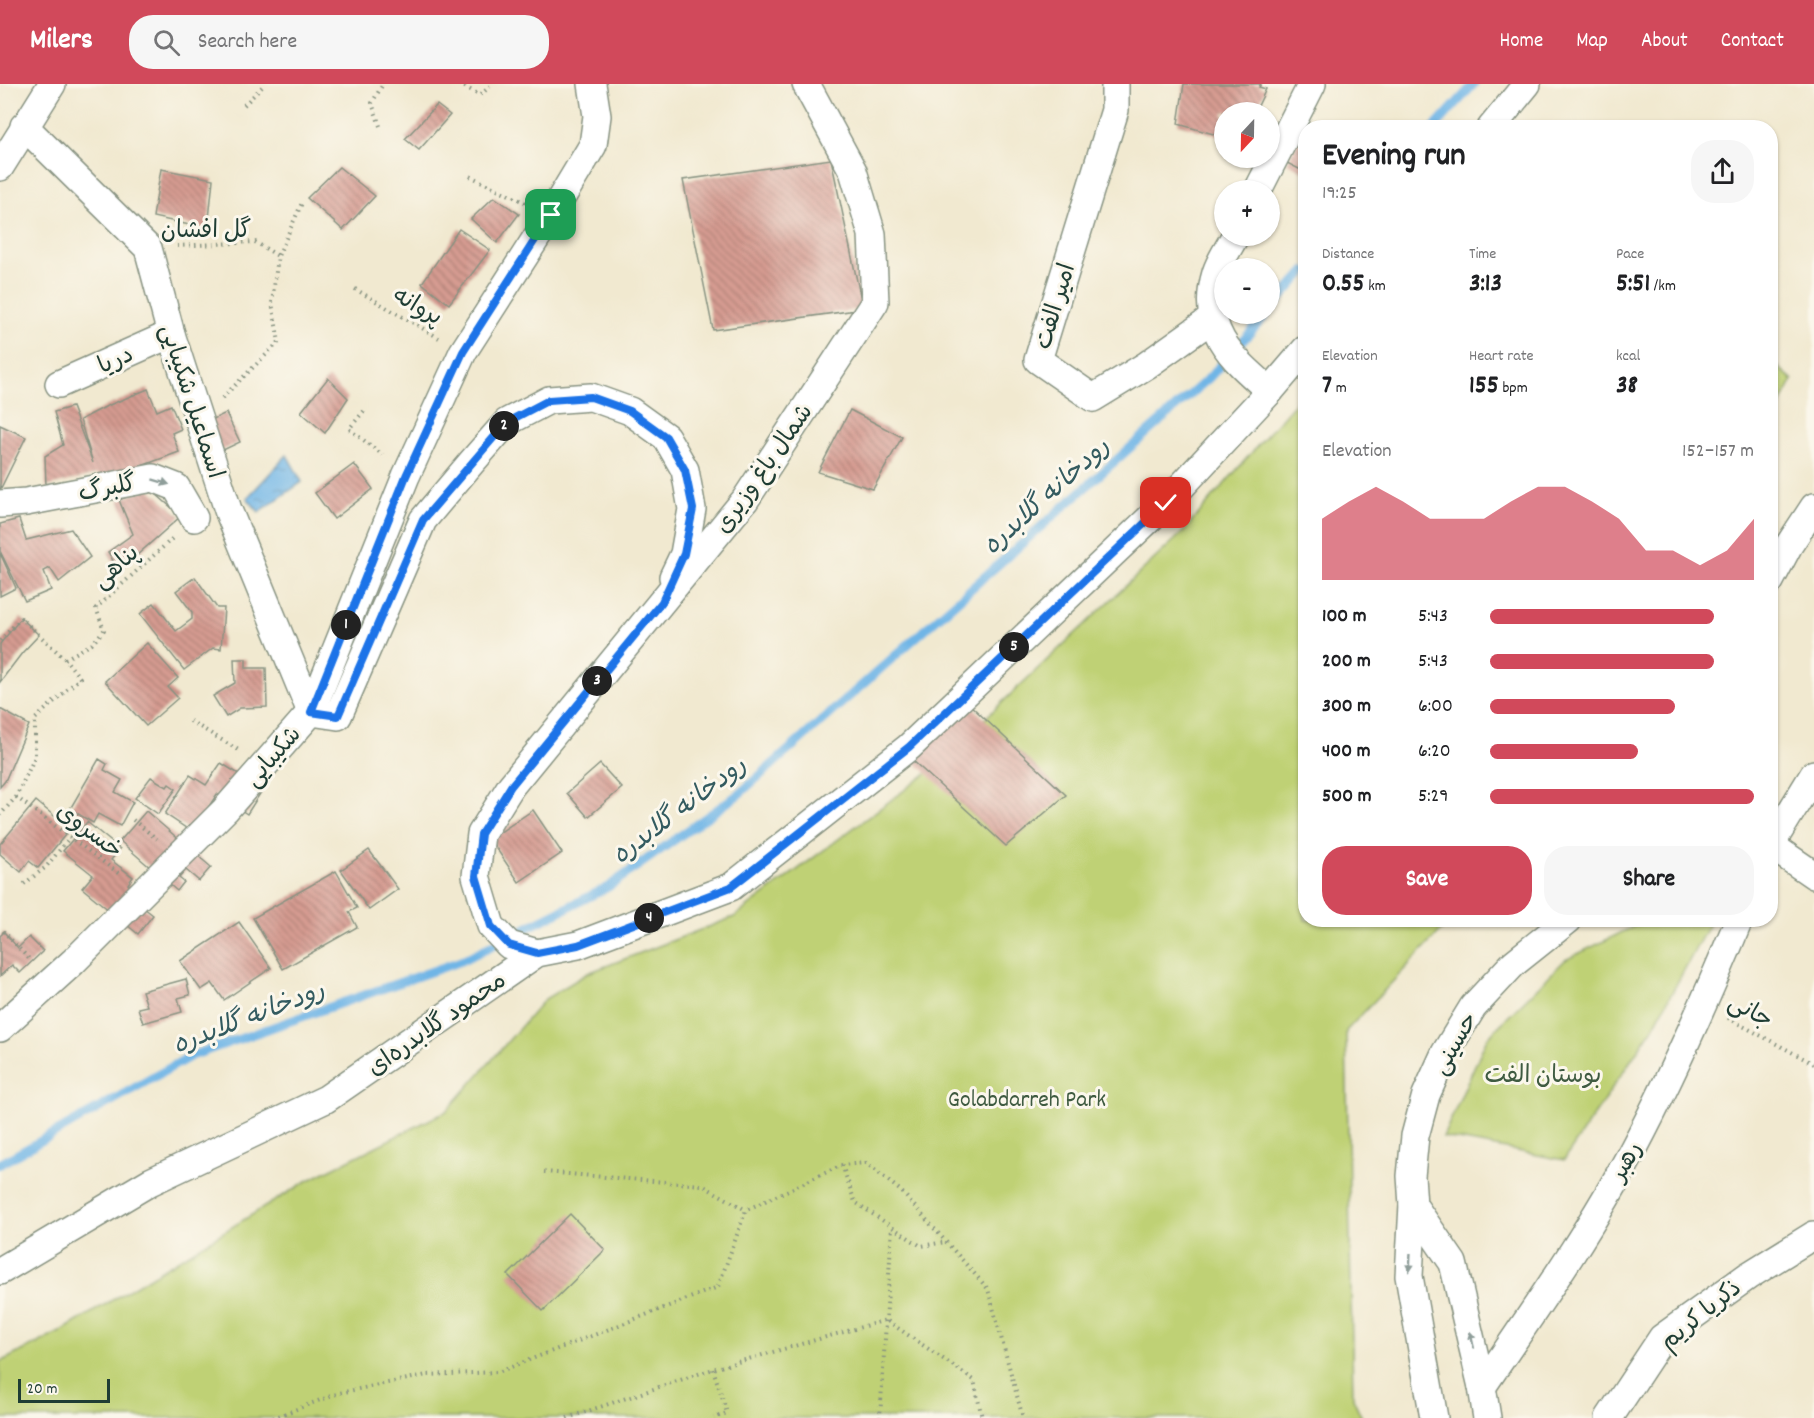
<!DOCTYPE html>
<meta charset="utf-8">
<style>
:root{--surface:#fff;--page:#f6f6f6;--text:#202124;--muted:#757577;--accent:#d1495b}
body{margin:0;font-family:Dekko,"Playpen Sans Arabic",sans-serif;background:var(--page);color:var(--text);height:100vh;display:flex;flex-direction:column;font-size:22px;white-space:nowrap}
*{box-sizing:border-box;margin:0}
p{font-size:20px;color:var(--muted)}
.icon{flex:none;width:33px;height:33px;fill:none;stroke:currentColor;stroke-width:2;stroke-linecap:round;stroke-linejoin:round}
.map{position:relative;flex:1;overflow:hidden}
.sheet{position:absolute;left:1298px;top:36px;width:480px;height:807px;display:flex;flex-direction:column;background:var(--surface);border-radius:24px;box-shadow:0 2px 4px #0004}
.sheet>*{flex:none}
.needle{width:39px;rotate:202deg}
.fabs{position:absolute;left:1214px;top:18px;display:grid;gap:12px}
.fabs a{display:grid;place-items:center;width:66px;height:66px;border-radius:50%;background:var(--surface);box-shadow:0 2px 4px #0004;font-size:30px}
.scale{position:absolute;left:18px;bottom:15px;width:92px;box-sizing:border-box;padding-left:6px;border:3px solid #1f3d34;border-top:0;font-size:16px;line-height:21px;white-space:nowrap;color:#1f3d34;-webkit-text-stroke:4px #fbf7ec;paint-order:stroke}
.pin{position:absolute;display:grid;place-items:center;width:51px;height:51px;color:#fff;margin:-26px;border-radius:12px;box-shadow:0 3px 9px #0006}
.km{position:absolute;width:30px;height:30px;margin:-15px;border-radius:50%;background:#222;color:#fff;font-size:16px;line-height:30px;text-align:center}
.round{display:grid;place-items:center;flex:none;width:63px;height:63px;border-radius:24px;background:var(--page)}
.headline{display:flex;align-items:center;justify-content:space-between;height:102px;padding:0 24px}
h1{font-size:33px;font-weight:800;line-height:45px}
.stats{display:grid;grid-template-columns:repeat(3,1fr);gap:9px;height:102px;padding:6px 24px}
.stats div{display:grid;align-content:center}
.stats b{font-size:26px;font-weight:800}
.stats small{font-size:16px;font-weight:400}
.stats p{font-size:16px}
.chart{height:168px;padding:12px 24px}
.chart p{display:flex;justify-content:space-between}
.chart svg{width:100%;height:108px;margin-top:6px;fill:var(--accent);opacity:.7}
.primary-button{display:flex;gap:12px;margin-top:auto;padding:12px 24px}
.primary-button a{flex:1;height:69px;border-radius:24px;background:var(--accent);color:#fff;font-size:24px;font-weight:800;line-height:69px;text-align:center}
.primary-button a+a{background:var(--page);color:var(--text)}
ul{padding:0 24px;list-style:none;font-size:20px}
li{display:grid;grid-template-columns:96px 72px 1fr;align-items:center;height:45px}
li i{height:15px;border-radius:8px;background:var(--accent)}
header{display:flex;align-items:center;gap:36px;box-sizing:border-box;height:84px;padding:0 30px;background:var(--accent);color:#fff}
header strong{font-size:28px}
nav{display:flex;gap:33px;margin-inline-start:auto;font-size:21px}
.search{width:420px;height:54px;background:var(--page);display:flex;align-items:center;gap:15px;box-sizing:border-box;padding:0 21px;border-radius:24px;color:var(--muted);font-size:22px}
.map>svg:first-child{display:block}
.green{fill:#bfd174;stroke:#6f8754;stroke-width:1.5}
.water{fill:url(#water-ripples);stroke:#48798d;stroke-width:1.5}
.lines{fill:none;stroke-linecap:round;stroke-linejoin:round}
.stream{stroke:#70b5e6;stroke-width:9}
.building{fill:url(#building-back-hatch)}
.minor-casing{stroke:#889382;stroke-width:30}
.path{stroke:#889382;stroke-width:4;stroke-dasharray:1.5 4.5;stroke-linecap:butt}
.minor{stroke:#fff;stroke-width:27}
.oneway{fill:#8f9e9a}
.route-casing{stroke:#fff;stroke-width:12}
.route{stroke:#1a73e8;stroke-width:8}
.labels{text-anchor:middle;stroke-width:6;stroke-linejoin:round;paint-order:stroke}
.street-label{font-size:24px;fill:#1f3d34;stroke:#fbf7ec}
.park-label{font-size:24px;fill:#3f5b41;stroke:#fbf7ec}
.water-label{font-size:26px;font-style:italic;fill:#335b60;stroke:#fbf7ec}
</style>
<header>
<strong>Milers</strong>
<div class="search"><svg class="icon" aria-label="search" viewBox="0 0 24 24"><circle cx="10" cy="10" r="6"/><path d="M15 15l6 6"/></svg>Search here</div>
<nav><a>Home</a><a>Map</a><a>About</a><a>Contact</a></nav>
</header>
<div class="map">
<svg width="1814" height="1334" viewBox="0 0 1814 1334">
<defs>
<pattern id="water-ripples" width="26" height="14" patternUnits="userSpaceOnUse" patternTransform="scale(1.5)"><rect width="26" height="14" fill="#70b5e6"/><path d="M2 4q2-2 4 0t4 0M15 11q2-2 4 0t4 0" fill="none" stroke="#5b94bb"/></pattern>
<pattern id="building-back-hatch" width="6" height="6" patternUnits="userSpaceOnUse" patternTransform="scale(1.5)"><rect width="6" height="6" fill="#d69b91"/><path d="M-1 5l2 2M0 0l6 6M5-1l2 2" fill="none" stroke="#ad8077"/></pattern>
</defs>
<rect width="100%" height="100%" fill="#fbf7ec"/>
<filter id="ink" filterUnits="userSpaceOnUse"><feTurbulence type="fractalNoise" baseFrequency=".0167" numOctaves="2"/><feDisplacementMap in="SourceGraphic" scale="12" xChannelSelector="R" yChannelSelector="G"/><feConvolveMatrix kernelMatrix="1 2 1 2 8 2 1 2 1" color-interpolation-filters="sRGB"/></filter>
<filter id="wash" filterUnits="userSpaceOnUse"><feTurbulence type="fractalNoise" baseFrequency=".008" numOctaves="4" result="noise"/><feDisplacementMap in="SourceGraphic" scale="24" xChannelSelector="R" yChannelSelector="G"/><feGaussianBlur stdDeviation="1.35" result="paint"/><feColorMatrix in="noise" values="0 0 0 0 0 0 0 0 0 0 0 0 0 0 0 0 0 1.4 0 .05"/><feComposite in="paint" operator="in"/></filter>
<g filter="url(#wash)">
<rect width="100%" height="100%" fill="#f1e9d0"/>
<!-- green -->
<g class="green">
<path d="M1770 276 1793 296 1770 341Z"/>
<path d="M1305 307V836H1451L1346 947 1353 1314 1362 1334H0V1278L60 1248 307 1097 447 1027 545 915 588 889 734 833 926 690 1182 449Z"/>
<path d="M1647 836H1711L1654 942 1564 1076 1443 1053 1487 954 1565 876Z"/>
</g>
<!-- water -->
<path class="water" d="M287 371 302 398 259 428 247 414Z"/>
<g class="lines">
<!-- stream -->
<g class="stream">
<path d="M1434 44 1474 0"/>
<path d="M1269 227 1305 187"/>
<path d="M0 1080 191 972 461 877 608 803 739 710 1209 294 1267 230"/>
</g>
</g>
<g id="blocks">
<!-- building -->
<g class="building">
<path d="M1184 0H1261L1259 3 1266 5 1255 28H1224V53L1178 40Z"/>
<path d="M437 21 450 31 419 66 405 55Z"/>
<path d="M1306 39 1317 43 1305 44V88L1287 79Z"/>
<path d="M831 75 863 225 713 246 683 96Z"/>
<path d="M339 83 375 112 343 146 307 114Z"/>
<path d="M161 85 213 95 208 145 153 133Z"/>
<path d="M494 113 519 130 497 159 471 135Z"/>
<path d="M459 145 490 166 449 220 422 199Z"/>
<path d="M328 294 348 314 325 349 301 328Z"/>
<path d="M148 305 157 327 171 321 181 345 172 349 179 368 104 396 97 390 46 403 45 372 63 361 54 328 72 323 93 379 80 336 107 322Z"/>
<path d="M850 326 902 353 873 405 818 388Z"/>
<path d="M226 329 240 358 221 367 207 338Z"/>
<path d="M0 341 26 353 0 406Z"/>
<path d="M354 380 373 405 334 435 315 409Z"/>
<path d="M149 404 181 432 119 487 108 468 133 450 119 416Z"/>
<path d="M19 435 26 456 71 445 90 473 59 498 50 484 44 487 51 506 25 517 0 467V440Z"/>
<path d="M0 469 16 504 0 512Z"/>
<path d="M195 493 217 524H224L221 565 213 564 184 586 140 530 154 519 176 547 192 535V528L176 507Z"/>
<path d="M21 534 39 551 22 569 0 598V560Z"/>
<path d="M147 559 178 594 168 603 178 614 146 642 105 597Z"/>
<path d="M234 575H246V584H266L267 623 240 624 226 633 213 612 235 599Z"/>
<path d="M968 619 1066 711 1006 762 910 674Z"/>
<path d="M0 625 29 641 5 697 0 703Z"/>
<path d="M99 675 107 680 104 686 122 696 115 708 133 718 120 742 98 730 93 739 70 725Z"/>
<path d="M221 679 263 705 247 730 217 710 192 748 165 730 190 691 206 701Z"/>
<path d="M600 680 622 704 588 733 567 709Z"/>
<path d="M151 693 167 703 169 700 176 705 158 730 135 714Z"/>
<path d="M36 717 70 745 38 784 29 777 21 788 0 770V760Z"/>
<path d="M533 726 562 769 519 798 490 755Z"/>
<path d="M146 727 211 783 199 797 186 786 179 794 184 798 177 807 120 757Z"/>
<path d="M87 738 120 765 111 776 133 793 128 800 139 809 134 816 153 831 138 850 82 804 93 791 63 767Z"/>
<path d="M369 766 398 805 369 826 341 786Z"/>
<path d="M336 787 357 824 349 828 357 843 283 885 253 834Z"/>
<path d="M239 838 271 884 224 916 212 899 201 906 180 877Z"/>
<path d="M4 848 18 864 29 853 43 867 20 889 12 881 0 892V852Z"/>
<path d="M186 895 190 911 178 914 182 928 143 939 138 924 147 922 142 907Z"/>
<path d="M570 1130 605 1166 543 1227 508 1191Z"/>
</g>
</g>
</g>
<g filter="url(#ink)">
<use href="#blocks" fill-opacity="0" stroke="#889382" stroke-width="1.5"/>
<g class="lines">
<defs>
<g id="minor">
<path d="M1115 0V26L1038 276 1093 314 1147 281 1213 234"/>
<path d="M24 42 148 164 171 250 228 426 311 628"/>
<path d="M1491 44 1527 0"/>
<path d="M0 83 52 0"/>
<path d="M1258 106 1312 0"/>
<path d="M1235 152C1229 164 1220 176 1216 189 1199 246 1231 273 1270 307"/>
<path d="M59 300 171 250"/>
<path d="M0 420 26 418 153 394 176 403 194 434"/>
<path d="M1770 497 1789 461 1814 423"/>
<path d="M311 628 338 632 423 436 471 379 507 338 549 316 591 313 630 327 666 353 685 386 692 425 684 470 673 493"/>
<path d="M1770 761 1814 791"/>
<path d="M1770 762 1814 690"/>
<path d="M537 869 509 861 491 842 476 792 481 750 511 702 745 416 875 218 872 150 853 87 806 0"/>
<path d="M0 944 73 878 225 726 311 628 406 392 463 268 551 131 593 61 597 32 592 0"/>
<path d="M1413 1121 1453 1179 1482 1303 1487 1334"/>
<path d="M0 1187 150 1098 326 1015 537 869 578 861 731 803 909 663 1166 419 1270 307 1305 266"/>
<path d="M1482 1303C1535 1225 1590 1147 1634 1064 1673 990 1707 913 1739 836"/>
<path d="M1434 1334 1409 1192 1413 1121 1411 1092 1415 1052 1426 1011 1445 969 1473 923 1514 879 1568 836"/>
<path d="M1609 1334 1662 1254 1748 1192 1814 1151"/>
</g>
</defs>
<!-- minor casing -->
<use href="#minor" class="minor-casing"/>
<!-- path -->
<g class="path">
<path d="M459 0 480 11 493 0"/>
<path d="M244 21 265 0"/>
<path d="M380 42 372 19 383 0"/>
<path d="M470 92 526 119"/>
<path d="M177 162 255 158 278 172"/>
<path d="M355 205 439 254"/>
<path d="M222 314 279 258 272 219 278 172 302 119"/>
<path d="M364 327 349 345 383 371"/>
<path d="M0 557 21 534 65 575 80 594 35 635V673L16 713 0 731"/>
<path d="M65 575 92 560 104 546 96 524 174 453"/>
<path d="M190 637 240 667"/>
<path d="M16 713 121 791"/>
<path d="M133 736 157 755"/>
<path d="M24 800 46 783 70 753"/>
<path d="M3 847 31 877"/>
<path d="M1728 934 1814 980"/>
<path d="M842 1081 855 1118 892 1143"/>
<path d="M544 1088 702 1101 746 1126"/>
<path d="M713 1285 727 1329 714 1334"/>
<path d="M273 1334 339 1309 427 1291 498 1288 718 1203 746 1126 842 1081 866 1079 901 1107 988 1205 1023 1334"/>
<path d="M567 1334 713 1285 886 1236 974 1296 982 1334"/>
<path d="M880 1334 892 1143 921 1162 945 1158"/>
</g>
<!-- minor -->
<use href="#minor" class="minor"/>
</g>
<!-- one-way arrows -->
<defs><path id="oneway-solid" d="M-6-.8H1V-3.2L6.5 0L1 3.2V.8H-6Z" transform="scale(1.5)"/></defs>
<g class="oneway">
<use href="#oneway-solid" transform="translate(161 398) rotate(17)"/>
<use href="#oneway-solid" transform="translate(1410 1179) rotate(93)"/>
<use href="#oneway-solid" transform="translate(1472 1256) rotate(-103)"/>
</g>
</g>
<g class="lines" filter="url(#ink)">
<defs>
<path id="route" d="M551 131 463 268 406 392 311 628 338 632 423 436 507 338 549 316 591 313 630 327 666 353 685 386 693 425 684 470 662 518 511 702 481 750 476 792 491 842 509 861 537 869 578 861 731 803 909 663 1166 419"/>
</defs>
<!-- route casing -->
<use href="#route" class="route-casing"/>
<!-- route -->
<use href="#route" class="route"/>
</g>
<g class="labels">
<!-- street labels -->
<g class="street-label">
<text x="206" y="153">گل افشان</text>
<text transform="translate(418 221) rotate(30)" y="8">پروانه</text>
<text transform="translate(1054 222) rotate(-73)" y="8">امیر الفت</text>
<text transform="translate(115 275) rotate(-24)" y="8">دریا</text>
<text transform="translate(193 317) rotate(72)" y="8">اسماعیل شکیبایی</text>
<text transform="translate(763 384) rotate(-55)" y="8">شمال باغ وزیری</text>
<text transform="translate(107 403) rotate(-11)" y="8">گلبرگ</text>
<text transform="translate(115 482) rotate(-42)" y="8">پناهی</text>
<text transform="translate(272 672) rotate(-49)" y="8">شکیبایی</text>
<text transform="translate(90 746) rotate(37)" y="8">خسروی</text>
<text transform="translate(1751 926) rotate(28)" y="8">جانی</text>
<text transform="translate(436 939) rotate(-35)" y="8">محمود گلابدره‌ای</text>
<text transform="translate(1454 959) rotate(-60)" y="8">حسینی</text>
<text transform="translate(1625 1077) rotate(-61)" y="8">رهبر</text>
<text transform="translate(1700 1230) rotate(-39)" y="8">ذکریا کریم</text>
</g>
<!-- park labels -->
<g class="park-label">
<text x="1543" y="998">بوستان الفت</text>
<text x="1027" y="1022">Golabdarreh Park</text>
</g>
<!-- water labels -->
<g class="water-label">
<text transform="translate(1045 411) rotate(-42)" y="9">رودخانه گلابدره</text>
<text transform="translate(678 725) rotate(-37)" y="9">رودخانه گلابدره</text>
<text transform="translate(248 932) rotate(-21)" y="9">رودخانه گلابدره</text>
</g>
</g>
</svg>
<div class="fabs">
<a><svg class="needle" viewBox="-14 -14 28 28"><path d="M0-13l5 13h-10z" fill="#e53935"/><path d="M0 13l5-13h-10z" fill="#757577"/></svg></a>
<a>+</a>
<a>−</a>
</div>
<div class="scale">20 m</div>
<div class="pin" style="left:551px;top:131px;background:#1e9e55"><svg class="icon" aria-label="arrive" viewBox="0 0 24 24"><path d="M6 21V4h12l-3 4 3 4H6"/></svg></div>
<div class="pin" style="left:1166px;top:419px;background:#d93025"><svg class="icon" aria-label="check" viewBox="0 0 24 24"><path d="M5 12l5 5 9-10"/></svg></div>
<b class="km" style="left:346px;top:541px">1</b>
<b class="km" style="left:504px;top:342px">2</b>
<b class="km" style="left:597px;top:597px">3</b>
<b class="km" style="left:649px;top:834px">4</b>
<b class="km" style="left:1014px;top:563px">5</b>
<section class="sheet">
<div class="headline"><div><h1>Evening run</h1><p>19:25</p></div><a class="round"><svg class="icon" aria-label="share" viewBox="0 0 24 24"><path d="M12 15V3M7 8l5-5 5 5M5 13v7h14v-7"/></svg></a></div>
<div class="stats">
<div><p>Distance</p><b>0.55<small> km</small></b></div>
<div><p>Time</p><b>3:13</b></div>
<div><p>Pace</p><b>5:51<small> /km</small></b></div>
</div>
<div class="stats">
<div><p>Elevation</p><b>7<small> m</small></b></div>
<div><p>Heart rate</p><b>155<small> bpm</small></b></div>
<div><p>kcal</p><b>38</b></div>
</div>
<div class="chart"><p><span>Elevation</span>152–157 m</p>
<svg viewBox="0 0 160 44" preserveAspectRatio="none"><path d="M0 44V19L10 12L20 6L30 12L40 19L50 19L60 19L70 12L80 6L90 6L100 12L110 19L120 32L130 32L140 38L150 32L160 19V44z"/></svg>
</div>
<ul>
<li><b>100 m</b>5:43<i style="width:85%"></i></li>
<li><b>200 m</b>5:43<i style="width:85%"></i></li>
<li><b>300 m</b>6:00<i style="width:70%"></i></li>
<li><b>400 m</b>6:20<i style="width:56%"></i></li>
<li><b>500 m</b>5:29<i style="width:100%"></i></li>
</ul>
<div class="primary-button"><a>Save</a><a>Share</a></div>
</section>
</div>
